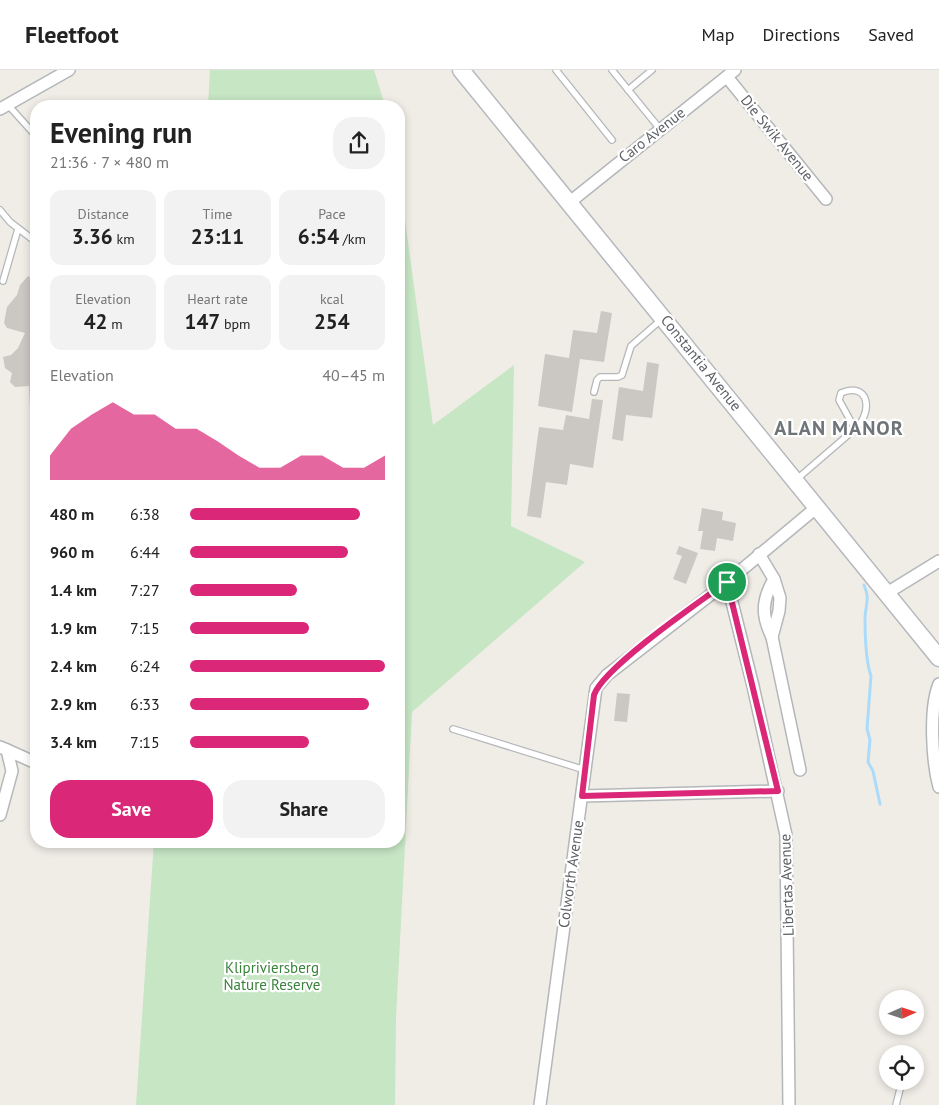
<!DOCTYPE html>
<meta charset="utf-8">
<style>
:root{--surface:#fff;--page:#f2f2f2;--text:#222;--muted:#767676;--line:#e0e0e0;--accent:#db2777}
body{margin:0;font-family:"PT Sans",sans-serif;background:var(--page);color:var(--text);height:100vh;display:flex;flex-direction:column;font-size:19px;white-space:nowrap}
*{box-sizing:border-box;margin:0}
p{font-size:16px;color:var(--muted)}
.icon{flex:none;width:28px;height:28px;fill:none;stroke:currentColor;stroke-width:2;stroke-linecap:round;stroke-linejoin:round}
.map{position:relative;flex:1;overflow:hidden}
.details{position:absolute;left:30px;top:30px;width:375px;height:748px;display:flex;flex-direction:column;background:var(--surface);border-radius:20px;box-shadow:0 2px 8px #0003}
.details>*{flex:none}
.needle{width:32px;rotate:87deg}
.fabs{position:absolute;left:879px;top:920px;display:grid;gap:10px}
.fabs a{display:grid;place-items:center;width:45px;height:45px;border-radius:50%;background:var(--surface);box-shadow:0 2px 8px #0003;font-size:25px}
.pin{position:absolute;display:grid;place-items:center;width:42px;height:42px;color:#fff;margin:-21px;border:2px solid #fff;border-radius:50%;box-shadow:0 1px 5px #0007}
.round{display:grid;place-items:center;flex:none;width:52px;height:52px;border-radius:20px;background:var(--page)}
.head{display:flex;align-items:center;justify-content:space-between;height:85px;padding:0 20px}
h1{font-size:28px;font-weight:600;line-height:38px}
.stats{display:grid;grid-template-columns:repeat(3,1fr);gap:8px;height:85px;padding:5px 20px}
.stats div{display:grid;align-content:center;border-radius:12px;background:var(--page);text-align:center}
.stats b{font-size:21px;font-weight:600}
.stats small{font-size:14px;font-weight:400}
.stats p{font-size:14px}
.chart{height:140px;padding:10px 20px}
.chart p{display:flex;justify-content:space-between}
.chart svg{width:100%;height:90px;margin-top:5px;fill:var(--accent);opacity:.7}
.primary-button{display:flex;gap:10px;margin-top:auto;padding:10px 20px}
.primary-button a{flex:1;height:58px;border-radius:20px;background:var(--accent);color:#fff;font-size:20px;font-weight:600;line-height:58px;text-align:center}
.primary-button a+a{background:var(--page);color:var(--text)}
ul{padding:0 20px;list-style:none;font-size:16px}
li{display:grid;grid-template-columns:80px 60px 1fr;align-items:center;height:38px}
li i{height:12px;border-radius:6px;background:var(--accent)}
header{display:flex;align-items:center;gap:30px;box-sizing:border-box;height:70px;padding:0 25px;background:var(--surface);border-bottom:1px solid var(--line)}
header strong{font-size:24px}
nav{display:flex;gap:28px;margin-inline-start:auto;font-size:18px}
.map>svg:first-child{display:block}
.park{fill:#c6e6c4}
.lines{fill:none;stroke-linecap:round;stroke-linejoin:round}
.stream{stroke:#abdbfb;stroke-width:3}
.building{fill:#cbc8c4}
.lane-casing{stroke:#b4b7ba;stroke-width:8}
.street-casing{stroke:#b4b7ba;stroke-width:14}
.secondary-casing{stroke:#b5b9bd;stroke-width:19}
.lane{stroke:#fff;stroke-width:5.5}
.street{stroke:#fff;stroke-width:11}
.secondary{stroke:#fff;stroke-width:16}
.route-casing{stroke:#fff;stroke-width:10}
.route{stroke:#db2777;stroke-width:6}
.labels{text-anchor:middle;stroke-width:4.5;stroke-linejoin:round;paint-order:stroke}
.street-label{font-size:15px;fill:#5e6266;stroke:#fff}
.park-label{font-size:15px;fill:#398239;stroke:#fff}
.district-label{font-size:20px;font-weight:bold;letter-spacing:1px;fill:#6f7478;stroke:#fff}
</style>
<header>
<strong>Fleetfoot</strong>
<nav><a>Map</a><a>Directions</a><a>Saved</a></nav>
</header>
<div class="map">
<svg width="939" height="1035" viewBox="0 0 939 1035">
<rect width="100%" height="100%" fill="#f0ede7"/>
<!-- park -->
<g class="park">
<path d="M210 0H374L385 36H208Z"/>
<path d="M399 106 433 355 514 295 511 456 585 492 412 642 396 947 395 1035H136L154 771H399Z"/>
</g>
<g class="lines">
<!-- stream -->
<path class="stream" d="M864 515C870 529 866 533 865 547 865 563 866 592 871 606L867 659 870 670 868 692 873 701 880 734"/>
</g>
<!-- building -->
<g class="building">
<path d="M28 206 36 211V339H30L29 316 15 317 10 312 12 303 5 298 3 287 11 285 18 278 25 263 7 258 4 253 7 237 17 225 20 215Z"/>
<path d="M601 241 612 243 604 292 580 289 572 342 538 336 545 284 569 288 573 260 597 263Z"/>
<path d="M647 292 659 294 652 348 626 345 623 371 612 369 619 317 643 321Z"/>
<path d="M592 329 603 330 593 398 570 394 567 415 546 412 541 448 527 446 539 357 563 360 566 345 589 349Z"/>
<path d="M702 438 723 442 722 450 736 453 733 471 717 468 715 481 700 479 703 461H698Z"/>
<path d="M679 476 698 483 686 514 673 509 682 486 676 484Z"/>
<path d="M617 623 630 624 627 652 614 651Z"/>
</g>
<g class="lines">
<defs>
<g id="lane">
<path d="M556 0 612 70"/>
<path d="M612 0 660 59"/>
<path d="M628 20 652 0"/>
<path d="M8 35 36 66"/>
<path d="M0 140 10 152 36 172"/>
<path d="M3 211 18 159"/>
<path d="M594 322 597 310 600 307H618L622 305 631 276 662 249"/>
<path d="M797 409 855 359C873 343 870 311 841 323L839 330 855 359"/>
<path d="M453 659 585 700"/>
<path d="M896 1035 902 1011"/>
</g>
<g id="street">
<path d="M727 7 826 129"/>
<path d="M0 39 69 0"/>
<path d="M570 132 735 0"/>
<path d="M759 484 774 509 780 528 779 541 772 567 800 700"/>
<path d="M727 512 753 616 786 765 789 1035"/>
<path d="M887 523 939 491"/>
<path d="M772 567C761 545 762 530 774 509"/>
<path d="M939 614C929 638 932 691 939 717"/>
<path d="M0 677 7 680 12 701 0 745"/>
<path d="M7 680 36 693"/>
<path d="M582 726 778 721"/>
<path d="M540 1035 596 618 607 605 727 512 817 437"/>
</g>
<path id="secondary" d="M461 0 939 588"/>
</defs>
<!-- lane casing -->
<use href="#lane" class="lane-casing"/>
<!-- street casing -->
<use href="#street" class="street-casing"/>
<!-- secondary casing -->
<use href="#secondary" class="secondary-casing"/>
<!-- lane -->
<use href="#lane" class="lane"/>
<!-- street -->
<use href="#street" class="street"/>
<!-- secondary -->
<use href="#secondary" class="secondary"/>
</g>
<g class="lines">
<defs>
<path id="route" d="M727 512 778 721 582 726 594 625C603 598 699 532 727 512Z"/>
</defs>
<!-- route casing -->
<use href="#route" class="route-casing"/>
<!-- route -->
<use href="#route" class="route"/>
</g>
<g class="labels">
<!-- street labels -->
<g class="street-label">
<text transform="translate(652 65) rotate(-38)" y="5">Caro Avenue</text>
<text transform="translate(777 68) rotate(51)" y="5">Die Swik Avenue</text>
<text transform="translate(701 293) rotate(51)" y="5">Constantia Avenue</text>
<text transform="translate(571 804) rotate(-82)" y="5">Colworth Avenue</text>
<text transform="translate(787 815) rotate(-92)" y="5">Libertas Avenue</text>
</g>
<!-- park labels -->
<g class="park-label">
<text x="272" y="903">Klipriviersberg<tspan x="272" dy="17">Nature Reserve</tspan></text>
</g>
<!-- district labels -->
<g class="district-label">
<text x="839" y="365">ALAN MANOR</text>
</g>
</g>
</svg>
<div class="fabs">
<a><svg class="needle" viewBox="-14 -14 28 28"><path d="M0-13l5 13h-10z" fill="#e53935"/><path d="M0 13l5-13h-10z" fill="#767676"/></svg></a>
<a><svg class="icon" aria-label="locate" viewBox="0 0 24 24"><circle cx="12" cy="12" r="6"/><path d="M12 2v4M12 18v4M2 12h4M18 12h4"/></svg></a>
</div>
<div class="pin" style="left:727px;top:512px;background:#1e9e55"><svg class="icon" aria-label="arrive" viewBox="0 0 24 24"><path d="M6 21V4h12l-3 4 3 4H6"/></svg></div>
<section class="details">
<div class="head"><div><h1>Evening run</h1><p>21:36 · 7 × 480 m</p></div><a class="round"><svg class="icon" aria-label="share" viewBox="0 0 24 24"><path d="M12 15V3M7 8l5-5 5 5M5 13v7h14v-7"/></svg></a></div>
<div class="stats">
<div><p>Distance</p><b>3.36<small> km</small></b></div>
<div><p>Time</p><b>23:11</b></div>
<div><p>Pace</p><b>6:54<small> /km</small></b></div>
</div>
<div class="stats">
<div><p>Elevation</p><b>42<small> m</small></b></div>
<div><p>Heart rate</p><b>147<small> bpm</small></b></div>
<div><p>kcal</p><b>254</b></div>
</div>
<div class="chart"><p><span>Elevation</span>40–45 m</p>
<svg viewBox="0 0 160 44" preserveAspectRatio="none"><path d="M0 44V32L10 19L20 12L30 6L40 12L50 12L60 19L70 19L80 25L90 32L100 38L110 38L120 32L130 32L140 38L150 38L160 32V44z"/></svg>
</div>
<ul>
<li><b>480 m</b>6:38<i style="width:87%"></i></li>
<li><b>960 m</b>6:44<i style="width:81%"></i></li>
<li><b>1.4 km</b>7:27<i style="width:55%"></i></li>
<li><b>1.9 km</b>7:15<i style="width:61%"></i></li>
<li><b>2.4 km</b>6:24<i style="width:100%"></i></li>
<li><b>2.9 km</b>6:33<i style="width:92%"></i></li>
<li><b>3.4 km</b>7:15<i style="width:61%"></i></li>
</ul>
<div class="primary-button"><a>Save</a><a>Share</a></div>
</section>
</div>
